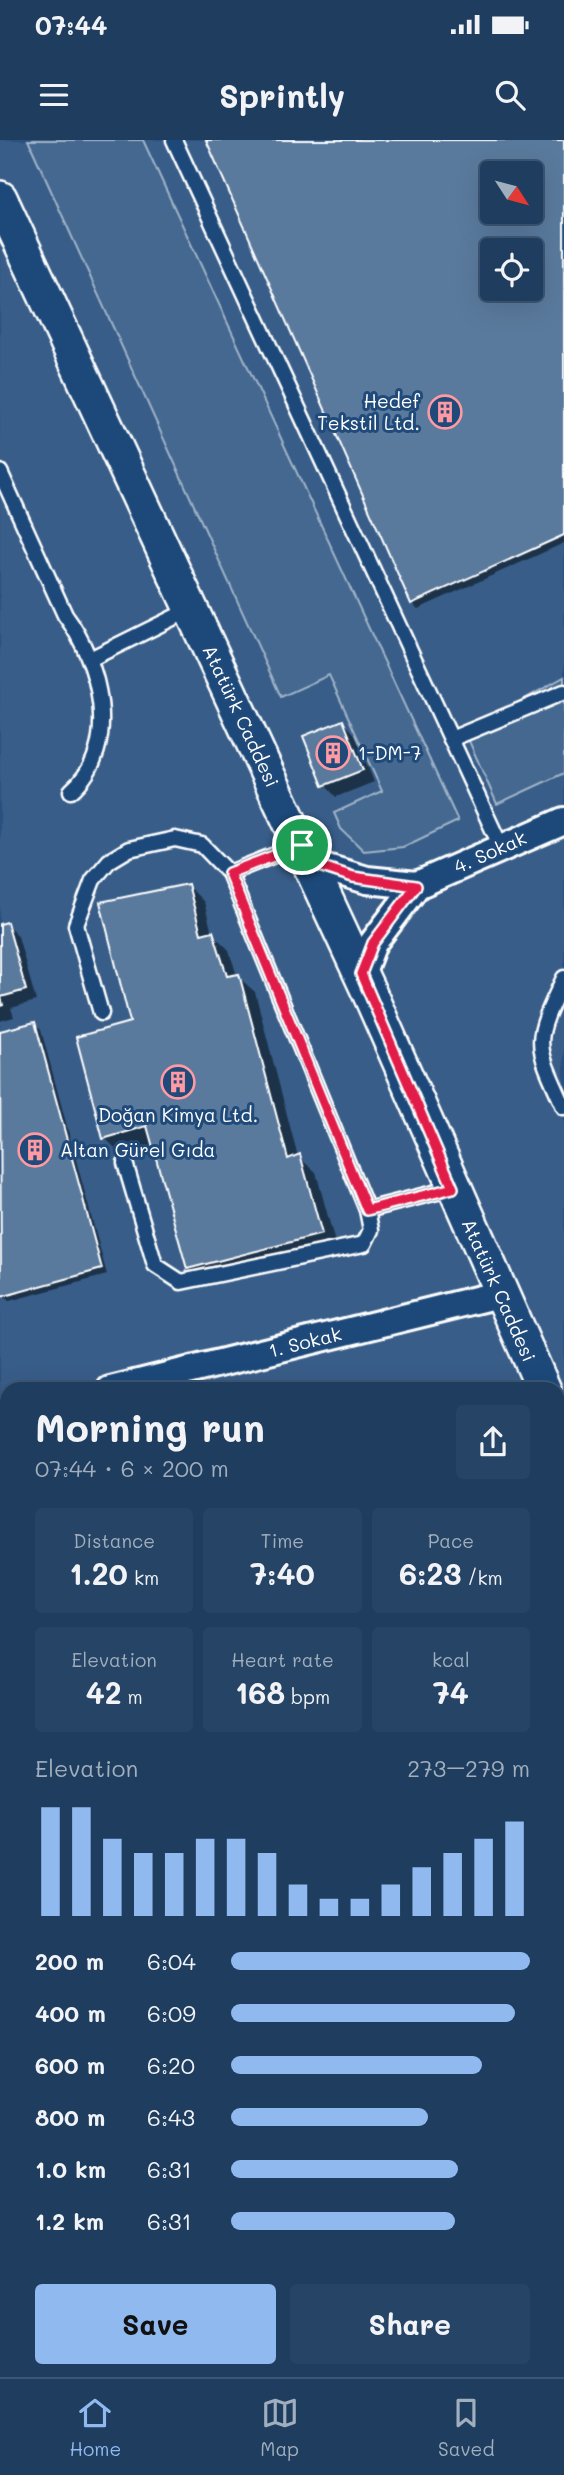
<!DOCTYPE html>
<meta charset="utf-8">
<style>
:root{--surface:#1e3d5f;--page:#264465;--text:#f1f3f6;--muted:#a1aebd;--line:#3c5674;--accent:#90b9f0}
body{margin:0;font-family:Mali,sans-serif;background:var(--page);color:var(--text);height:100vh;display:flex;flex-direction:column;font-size:26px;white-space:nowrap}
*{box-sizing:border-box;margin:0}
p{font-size:23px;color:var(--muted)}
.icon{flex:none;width:38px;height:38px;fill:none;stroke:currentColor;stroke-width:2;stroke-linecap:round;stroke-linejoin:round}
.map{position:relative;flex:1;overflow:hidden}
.side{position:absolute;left:0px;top:1242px;width:565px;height:996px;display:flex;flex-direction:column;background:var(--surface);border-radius:21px 21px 0 0;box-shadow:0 7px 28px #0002,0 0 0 2px var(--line)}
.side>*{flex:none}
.needle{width:46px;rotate:126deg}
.tools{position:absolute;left:480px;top:21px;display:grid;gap:14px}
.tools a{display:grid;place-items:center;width:63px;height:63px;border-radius:7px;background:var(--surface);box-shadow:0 7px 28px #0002,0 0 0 2px var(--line);font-size:35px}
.pin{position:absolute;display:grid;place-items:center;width:60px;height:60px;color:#fff;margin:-30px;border:4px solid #fff;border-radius:50%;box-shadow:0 2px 7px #0007}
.round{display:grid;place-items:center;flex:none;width:74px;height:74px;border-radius:7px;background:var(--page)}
.overview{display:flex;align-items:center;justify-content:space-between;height:119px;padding:0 35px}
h1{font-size:38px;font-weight:800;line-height:52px}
.metrics{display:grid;grid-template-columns:repeat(3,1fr);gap:10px;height:119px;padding:7px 35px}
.metrics div{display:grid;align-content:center;border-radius:7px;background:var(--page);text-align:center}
.metrics b{font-size:30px;font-weight:800}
.metrics small{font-size:19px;font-weight:400}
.metrics p{font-size:19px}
.chart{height:196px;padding:14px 35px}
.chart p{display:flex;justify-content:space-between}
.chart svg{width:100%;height:126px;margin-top:7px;stroke:var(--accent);stroke-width:6}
.cta{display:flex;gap:14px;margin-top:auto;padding:14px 35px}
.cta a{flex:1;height:80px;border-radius:7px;background:var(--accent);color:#111;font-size:28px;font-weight:800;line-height:80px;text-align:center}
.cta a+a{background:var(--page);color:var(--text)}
ul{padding:0 35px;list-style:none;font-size:23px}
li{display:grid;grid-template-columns:112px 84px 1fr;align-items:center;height:52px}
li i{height:18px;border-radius:9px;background:var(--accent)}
.status{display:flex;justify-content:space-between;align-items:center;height:49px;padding:0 35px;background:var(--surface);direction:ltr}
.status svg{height:19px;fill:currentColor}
header{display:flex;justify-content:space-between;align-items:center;height:91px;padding:0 35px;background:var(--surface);font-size:32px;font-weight:800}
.tab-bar{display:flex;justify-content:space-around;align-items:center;height:98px;border-top:2px solid var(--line);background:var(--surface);font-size:19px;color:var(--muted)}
.tab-bar a{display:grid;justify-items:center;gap:4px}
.tab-bar .selected{color:var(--accent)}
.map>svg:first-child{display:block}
.built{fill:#375d88;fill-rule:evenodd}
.green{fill:#446890;stroke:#a2b4c8;stroke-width:2}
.shadow{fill:#0007;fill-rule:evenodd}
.building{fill:#5a7a9d;stroke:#fff;stroke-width:2;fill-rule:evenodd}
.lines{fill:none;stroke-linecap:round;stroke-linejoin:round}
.service-casing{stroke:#fff;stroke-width:19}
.minor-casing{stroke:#fff;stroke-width:32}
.tertiary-casing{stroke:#fff;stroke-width:38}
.service{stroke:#1f4a7a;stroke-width:14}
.minor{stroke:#1f4a7a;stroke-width:26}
.tertiary{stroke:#1f4a7a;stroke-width:33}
.route-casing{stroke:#fff;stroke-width:14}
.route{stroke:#e11d48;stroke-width:9}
.labels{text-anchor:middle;stroke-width:6;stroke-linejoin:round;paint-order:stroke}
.poi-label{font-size:19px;fill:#fff;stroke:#1f4a7a;text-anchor:start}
.street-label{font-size:19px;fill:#fff;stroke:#1f4a7a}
</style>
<div class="status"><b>07:44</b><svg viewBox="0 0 49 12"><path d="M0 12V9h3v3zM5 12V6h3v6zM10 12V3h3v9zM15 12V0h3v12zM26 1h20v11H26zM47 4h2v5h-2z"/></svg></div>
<header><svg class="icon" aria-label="menu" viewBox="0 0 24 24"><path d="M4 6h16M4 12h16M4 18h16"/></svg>Sprintly<svg class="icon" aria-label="search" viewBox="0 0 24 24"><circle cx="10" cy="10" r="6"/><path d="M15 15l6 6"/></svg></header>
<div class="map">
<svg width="564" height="2237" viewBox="0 0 564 2237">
<rect width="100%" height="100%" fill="#28517f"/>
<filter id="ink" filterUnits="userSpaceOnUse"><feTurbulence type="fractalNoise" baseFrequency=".0143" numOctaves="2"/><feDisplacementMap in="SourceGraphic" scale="14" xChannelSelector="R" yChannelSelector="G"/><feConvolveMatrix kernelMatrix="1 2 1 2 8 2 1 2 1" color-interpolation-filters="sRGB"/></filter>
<g filter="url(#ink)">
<!-- built -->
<path class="built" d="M0 0H564V2237H0ZM492 33H530V72H492ZM492 110H530V149H492ZM7 1250H558V2231H7Z"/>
<!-- green -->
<g class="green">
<path d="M28 0H143L458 681 403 707 364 711 341 689 334 673 382 651 329 535 281 557Z"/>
<path d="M564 537V633L497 664 465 592Z"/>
</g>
<!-- shadow -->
<g class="shadow">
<path d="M208 0H564V403L418 469 412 463ZM492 33H530V72H492ZM492 110H530V149H492Z"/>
<path d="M343 582 354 593 374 642 336 657 325 645 305 597Z"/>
<path d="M187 745 204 762 212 793 229 810 237 836 255 852 298 1017 316 1032 337 1110 204 1144 188 1128 154 1005 121 1014 105 998 133 883Z"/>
<path d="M7 784 18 796 36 861 11 868 14 877 0 881V786Z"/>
<path d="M35 884 41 890 107 1135 9 1161 3 1156 0 1145V893Z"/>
<path d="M7 1379V1760H0V1380Z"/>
<path d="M558 1501 564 1507V1711H558Z"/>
<path d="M564 1763V2152H558V1764Z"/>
<path d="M7 1836V2204L0 2205V1837Z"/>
</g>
<!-- building -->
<g class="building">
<path d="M206 0H564V395L411 464ZM492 33H530V72H492ZM492 110H530V149H492Z"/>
<path d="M343 580 363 630 323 646 303 596Z"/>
<path d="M188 744 201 794 213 791 227 836 239 834 288 1019 300 1014 322 1094 187 1129 147 986 103 999 76 897 130 882 100 762Z"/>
<path d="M7 782 26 850 1 857 3 865 0 866V784Z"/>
<path d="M35 882 102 1129 1 1157 0 891Z"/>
<path d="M7 1377V1743H0V1378Z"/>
<path d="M558 1516 564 1586V1693L558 1694Z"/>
<path d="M558 1762H564V2139L558 2140Z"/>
<path d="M7 1835V2191L0 2192V1836Z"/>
</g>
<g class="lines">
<defs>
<g id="service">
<path d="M174 0 501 707"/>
<path d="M0 332 65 475C100 522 122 607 71 651"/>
<path d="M90 519 191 469"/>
<path d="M451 599 564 552"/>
<path d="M229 733 300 705"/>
<path d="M564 838C533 904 534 901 564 967"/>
<path d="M101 873 76 785 93 740 109 721 129 709 175 699 202 705 229 733 367 1070 371 1090 364 1104 181 1142 155 1125 125 1023"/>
<path d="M367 1070 453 1048"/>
<path d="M0 1338 7 1336"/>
<path d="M558 1423 564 1434"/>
<path d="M558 1709H564"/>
<path d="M558 1755H564"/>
<path d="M0 1770 7 1769"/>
<path d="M0 1823 7 1822"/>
<path d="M558 2170H564"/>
<path d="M0 2234 30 2231"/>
<path d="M504 2237 556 2231"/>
</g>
<g id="minor">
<path d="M310 723 367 740 417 745"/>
<path d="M361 834 373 803 417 745 564 681"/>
<path d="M110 1250 500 1154"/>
<path d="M0 1276 7 1275"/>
</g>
<g id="tertiary">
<path d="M0 58 368 850 544 1250"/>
<path d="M558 1281 564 1293"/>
</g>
</defs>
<!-- service casing -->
<use href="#service" class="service-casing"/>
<!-- minor casing -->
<use href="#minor" class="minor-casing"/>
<!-- tertiary casing -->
<use href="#tertiary" class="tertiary-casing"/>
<!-- service -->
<use href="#service" class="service"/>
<!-- minor -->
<use href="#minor" class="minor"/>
<!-- tertiary -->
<use href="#tertiary" class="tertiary"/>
</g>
</g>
<g class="lines" filter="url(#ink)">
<defs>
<path id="route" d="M302 705 310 723 353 737 416 746 373 803 361 834 453 1048 367 1070 229 733Z"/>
</defs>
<!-- route casing -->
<use href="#route" class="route-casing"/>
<!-- route -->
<use href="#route" class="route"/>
</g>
<!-- icons -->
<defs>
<symbol id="building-ring" viewBox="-11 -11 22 22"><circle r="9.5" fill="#1f4a7a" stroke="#ff9aa2" stroke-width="1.5"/><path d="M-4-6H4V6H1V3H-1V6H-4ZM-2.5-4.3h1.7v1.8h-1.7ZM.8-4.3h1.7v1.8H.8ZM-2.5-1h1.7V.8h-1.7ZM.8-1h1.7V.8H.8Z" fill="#ff9aa2"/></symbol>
</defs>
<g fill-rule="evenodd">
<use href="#building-ring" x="426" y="253" width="38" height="38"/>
<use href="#building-ring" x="314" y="594" width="38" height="38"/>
<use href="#building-ring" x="159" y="923" width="38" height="38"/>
<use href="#building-ring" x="16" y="991" width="38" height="38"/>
</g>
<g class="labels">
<!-- poi labels -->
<g class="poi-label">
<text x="420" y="268" text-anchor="end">Hedef<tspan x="420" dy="22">Tekstil Ltd.</tspan></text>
<text x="358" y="620">1-DM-7</text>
<text x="178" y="982" text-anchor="middle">Doğan Kimya Ltd.</text>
<text x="60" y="1017">Altan Gürel Gıda</text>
</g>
<!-- street labels -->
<g class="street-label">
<text transform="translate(241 576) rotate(65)" y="7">Atatürk Caddesi</text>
<text transform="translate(490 712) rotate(-24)" y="7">4. Sokak</text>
<text transform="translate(499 1150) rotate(66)" y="7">Atatürk Caddesi</text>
<text transform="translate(305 1202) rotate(-14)" y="7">1. Sokak</text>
</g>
</g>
</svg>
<div class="tools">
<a><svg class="needle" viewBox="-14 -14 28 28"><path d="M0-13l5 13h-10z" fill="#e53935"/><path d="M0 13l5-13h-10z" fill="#a1aebd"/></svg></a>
<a><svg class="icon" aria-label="locate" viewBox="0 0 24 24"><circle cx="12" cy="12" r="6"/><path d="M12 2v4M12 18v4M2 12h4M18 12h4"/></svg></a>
</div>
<div class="pin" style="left:302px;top:705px;background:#1e9e55"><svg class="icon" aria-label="arrive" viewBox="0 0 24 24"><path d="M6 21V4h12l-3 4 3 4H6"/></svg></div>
<section class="side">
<div class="overview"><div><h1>Morning run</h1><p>07:44 · 6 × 200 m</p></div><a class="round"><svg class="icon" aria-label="share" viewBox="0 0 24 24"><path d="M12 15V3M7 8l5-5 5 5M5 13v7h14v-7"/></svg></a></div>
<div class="metrics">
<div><p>Distance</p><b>1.20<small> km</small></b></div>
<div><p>Time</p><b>7:40</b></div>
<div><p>Pace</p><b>6:23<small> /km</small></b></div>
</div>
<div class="metrics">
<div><p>Elevation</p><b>42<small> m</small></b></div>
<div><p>Heart rate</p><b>168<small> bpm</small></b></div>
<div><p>kcal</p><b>74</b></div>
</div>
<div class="chart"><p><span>Elevation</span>273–279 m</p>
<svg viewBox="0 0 160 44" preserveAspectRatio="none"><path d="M5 44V6M15 44V6M25 44V17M35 44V22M45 44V22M55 44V17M65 44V17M75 44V22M85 44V33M95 44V38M105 44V38M115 44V33M125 44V27M135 44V22M145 44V17M155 44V11"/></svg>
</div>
<ul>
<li><b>200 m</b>6:04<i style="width:100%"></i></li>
<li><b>400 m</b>6:09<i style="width:95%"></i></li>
<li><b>600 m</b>6:20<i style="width:84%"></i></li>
<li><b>800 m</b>6:43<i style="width:66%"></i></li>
<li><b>1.0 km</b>6:31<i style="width:76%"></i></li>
<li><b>1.2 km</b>6:31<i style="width:75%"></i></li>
</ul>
<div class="cta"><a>Save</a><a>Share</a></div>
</section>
</div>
<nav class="tab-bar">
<a class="selected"><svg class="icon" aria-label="home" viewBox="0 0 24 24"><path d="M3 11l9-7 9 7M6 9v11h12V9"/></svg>Home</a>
<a><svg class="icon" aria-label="map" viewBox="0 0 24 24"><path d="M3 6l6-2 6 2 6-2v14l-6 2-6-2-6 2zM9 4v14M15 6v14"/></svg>Map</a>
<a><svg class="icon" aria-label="saved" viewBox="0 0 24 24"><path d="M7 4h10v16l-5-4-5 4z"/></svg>Saved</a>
</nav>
